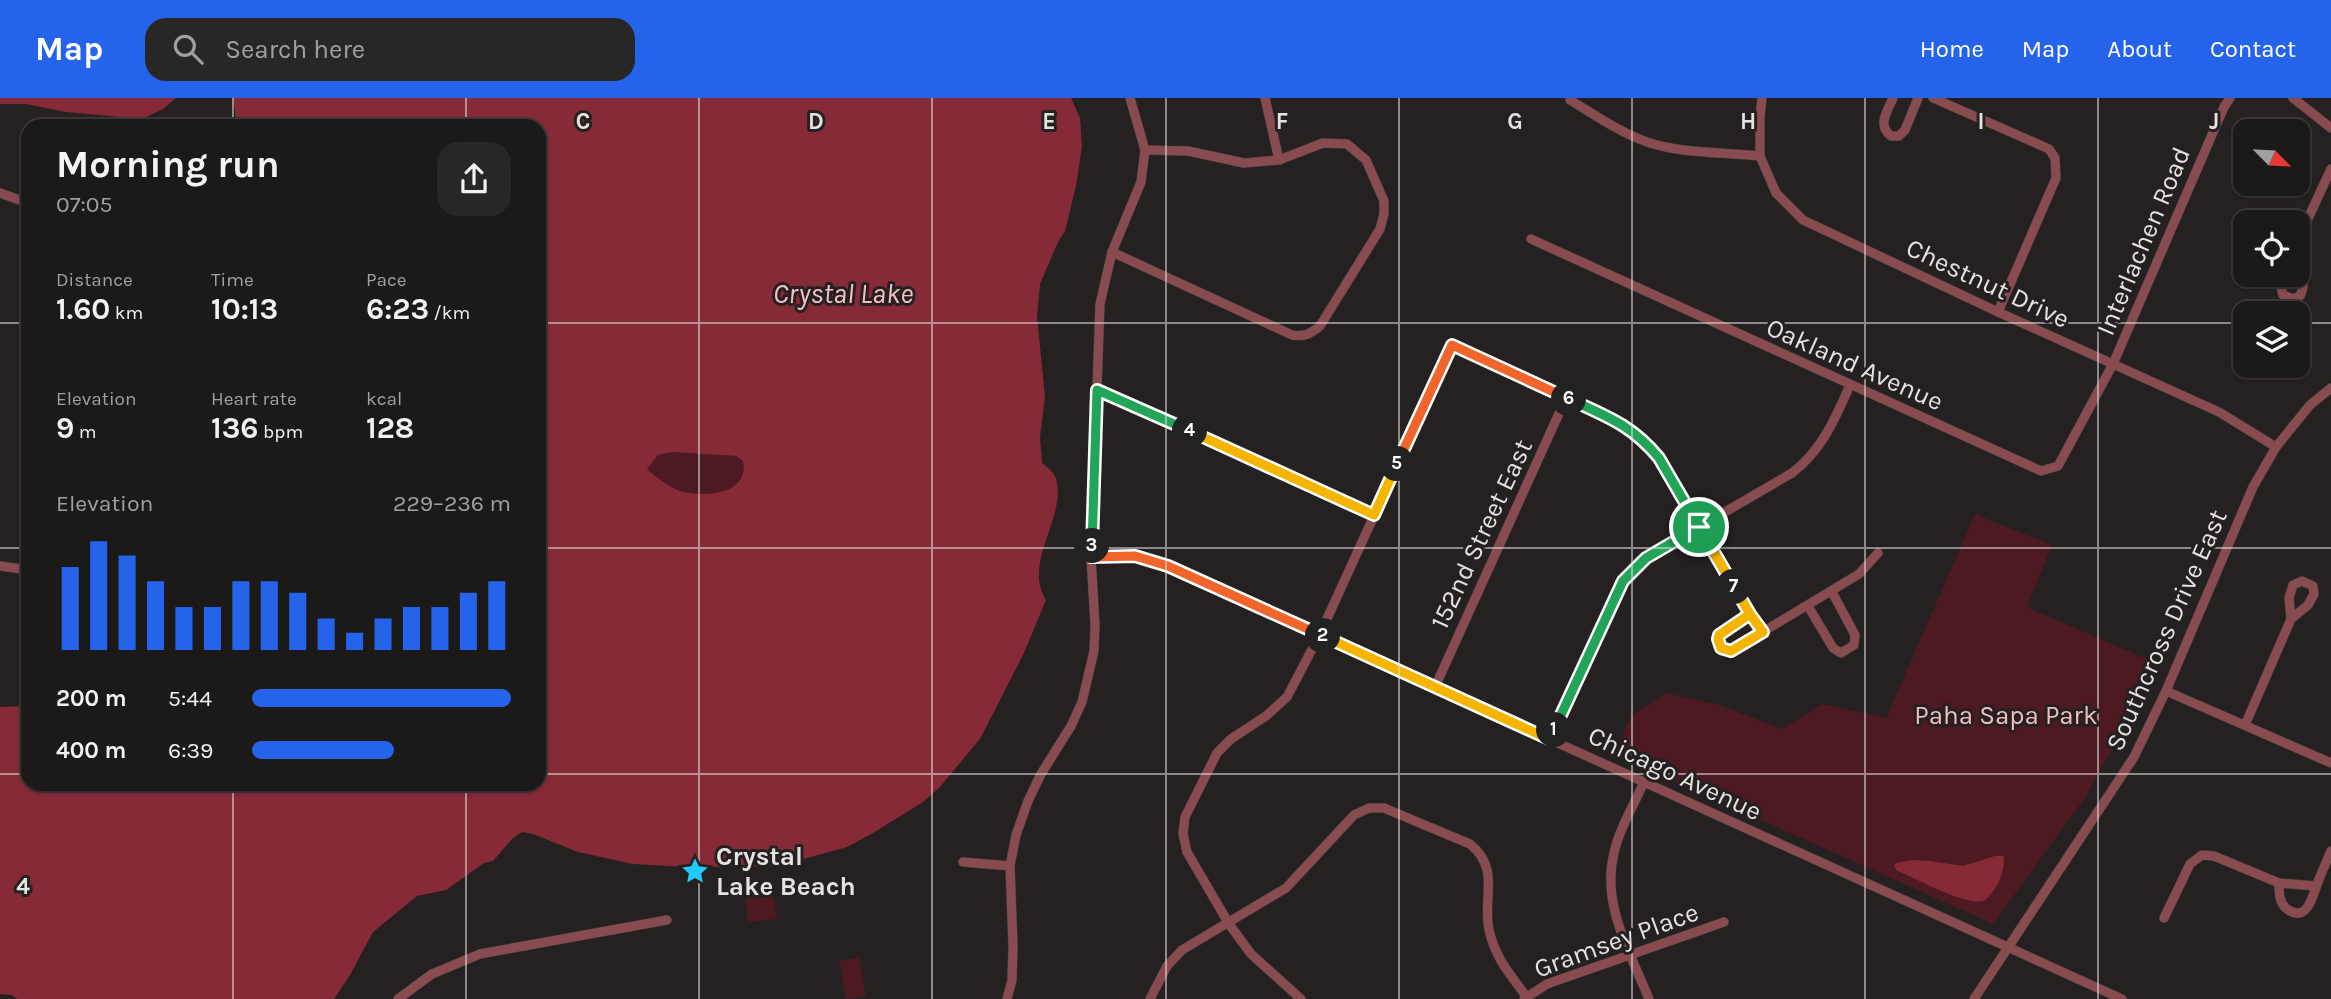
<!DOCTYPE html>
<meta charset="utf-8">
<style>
:root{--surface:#1c1919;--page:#292626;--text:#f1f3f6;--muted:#a0a0a2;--line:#3a3838;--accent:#2563eb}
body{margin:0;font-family:Karla,sans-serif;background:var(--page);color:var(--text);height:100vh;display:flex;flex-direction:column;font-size:26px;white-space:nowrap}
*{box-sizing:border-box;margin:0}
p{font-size:23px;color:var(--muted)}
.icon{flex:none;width:38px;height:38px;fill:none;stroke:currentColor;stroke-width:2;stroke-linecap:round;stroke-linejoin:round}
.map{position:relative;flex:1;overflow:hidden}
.side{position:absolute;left:21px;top:21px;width:525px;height:672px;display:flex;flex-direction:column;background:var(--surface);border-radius:21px;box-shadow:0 2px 5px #0004,0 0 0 2px var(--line)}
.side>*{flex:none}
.needle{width:46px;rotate:114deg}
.fabs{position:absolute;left:2233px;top:21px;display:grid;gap:14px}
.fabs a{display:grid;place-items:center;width:77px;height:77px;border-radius:14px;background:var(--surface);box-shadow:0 2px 5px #0004,0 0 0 2px var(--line);font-size:35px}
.pin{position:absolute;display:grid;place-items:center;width:60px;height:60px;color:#fff;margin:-30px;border:4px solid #fff;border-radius:50%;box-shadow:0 2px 7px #0007}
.km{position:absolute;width:35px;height:35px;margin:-18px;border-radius:50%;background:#222;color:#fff;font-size:19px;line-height:35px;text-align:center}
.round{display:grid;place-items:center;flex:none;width:74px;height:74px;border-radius:21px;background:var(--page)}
.headline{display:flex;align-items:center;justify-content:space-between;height:119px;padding:0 35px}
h1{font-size:38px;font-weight:700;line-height:52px}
.stats{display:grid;grid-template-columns:repeat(3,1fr);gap:10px;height:119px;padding:7px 35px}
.stats div{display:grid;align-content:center}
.stats b{font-size:30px;font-weight:700}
.stats small{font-size:19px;font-weight:400}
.stats p{font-size:19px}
.chart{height:196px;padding:14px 35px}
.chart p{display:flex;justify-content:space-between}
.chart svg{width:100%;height:126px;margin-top:7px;stroke:var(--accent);stroke-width:6}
ul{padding:0 35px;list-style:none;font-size:23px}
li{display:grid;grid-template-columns:112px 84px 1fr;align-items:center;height:52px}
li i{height:18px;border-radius:9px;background:var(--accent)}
header{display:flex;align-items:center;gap:42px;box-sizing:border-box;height:98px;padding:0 35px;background:var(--accent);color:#fff}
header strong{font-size:33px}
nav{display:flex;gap:38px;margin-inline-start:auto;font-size:24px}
.search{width:490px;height:63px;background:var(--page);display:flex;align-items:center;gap:18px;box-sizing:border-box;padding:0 24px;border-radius:21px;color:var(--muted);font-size:26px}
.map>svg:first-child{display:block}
.green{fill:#4c1a20}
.water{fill:#862a37;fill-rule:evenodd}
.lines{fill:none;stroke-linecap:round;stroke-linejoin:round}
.minor-casing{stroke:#403c3c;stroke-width:10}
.minor{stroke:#884b4f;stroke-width:9}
.split-1-casing{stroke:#fff;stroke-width:14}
.split-2-casing{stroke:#fff;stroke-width:14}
.split-3-casing{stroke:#fff;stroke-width:14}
.split-4-casing{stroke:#fff;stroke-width:14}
.split-5-casing{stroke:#fff;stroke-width:14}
.split-6-casing{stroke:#fff;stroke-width:14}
.split-7-casing{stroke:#fff;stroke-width:14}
.split-8-casing{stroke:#fff;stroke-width:14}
.split-1{stroke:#22a559;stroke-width:9}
.split-2{stroke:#f5b400;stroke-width:9}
.split-3{stroke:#f0652b;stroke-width:9}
.split-4{stroke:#22a559;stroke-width:9}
.split-5{stroke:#f5b400;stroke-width:9}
.split-6{stroke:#f0652b;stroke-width:9}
.split-7{stroke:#22a559;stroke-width:9}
.split-8{stroke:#f5b400;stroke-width:9}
.grid{fill:none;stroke:#e5e2e2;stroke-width:2;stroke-opacity:0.55}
.labels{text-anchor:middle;stroke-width:6;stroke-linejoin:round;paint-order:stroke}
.street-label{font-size:26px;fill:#e5e2e2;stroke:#252121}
.park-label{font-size:26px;fill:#f3bdbf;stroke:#252121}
.poi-label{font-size:26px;font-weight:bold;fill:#e5e2e2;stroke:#252121;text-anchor:start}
.water-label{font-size:28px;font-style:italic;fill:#f6c0c2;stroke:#252121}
.grid-label{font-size:23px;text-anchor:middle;font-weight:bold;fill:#e5e2e2;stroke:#252121;stroke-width:6;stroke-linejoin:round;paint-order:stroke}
</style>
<header>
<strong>Map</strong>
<div class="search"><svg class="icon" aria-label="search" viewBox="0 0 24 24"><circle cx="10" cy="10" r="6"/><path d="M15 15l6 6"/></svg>Search here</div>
<nav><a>Home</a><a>Map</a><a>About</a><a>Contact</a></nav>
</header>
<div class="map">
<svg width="2331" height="901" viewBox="0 0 2331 901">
<rect width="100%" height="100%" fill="#252121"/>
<!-- green -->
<g class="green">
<path d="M672 354 736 358 743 363C750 397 703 401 680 393 668 388 657 379 647 371L658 357Z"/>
<path d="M1975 416 2052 447 2027 509 2151 563 2127 623 2087 697 1993 826 1614 656 1631 618 1666 595 1720 607 1782 631 1823 606 1886 620Z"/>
<path d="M774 798 777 821 748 824 745 801Z"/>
<path d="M859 859 866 898 846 901 839 863Z"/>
</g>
<!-- water -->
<g class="water">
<path d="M0 0H176L163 11 142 21 66 14 26 6H0Z"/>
<path d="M233 0H1071L1080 20 1082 48 1076 88 1065 133 1058 144 1040 186 1037 218 1045 299 1040 339 1042 365C1047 369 1054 374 1056 381 1067 420 1022 464 1046 502L1023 557 980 641 939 690 923 704 873 735 847 749 778 768 689 769 633 766 578 754 533 736 522 734 512 741 493 763 484 765 446 792 417 798 373 834 350 877 334 901H17L12 897 0 896V609L28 608V686H539V28H237ZM672 354 736 358 743 363C750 397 703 400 680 393 668 388 657 380 647 371L658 357Z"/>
<path d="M1995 758H2004C2004 769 2002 779 1996 789 1993 793 1989 799 1985 802 1969 811 1915 779 1897 773L1894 768 1896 765 1912 762 1930 763 1963 768Z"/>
</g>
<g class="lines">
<defs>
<g id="minor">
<path d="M1265 0 1279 62"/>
<path d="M1762 0 1760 19V58L1776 95 1803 122 1998 214 2219 314 2276 349"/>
<path d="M1893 0C1887 14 1877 27 1891 38H1899L1905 32 1918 0"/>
<path d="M1933 0 2049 51 2055 60 2056 80 1998 214"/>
<path d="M2293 0 2331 30"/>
<path d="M1570 2C1595 17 1619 34 1647 44 1682 56 1724 54 1760 58"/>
<path d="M0 95 28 105"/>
<path d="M1531 141 2041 373 2058 368 2113 266 2224 9 2230 0"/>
<path d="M2298 142 2331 71"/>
<path d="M1112 154 1292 237C1305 239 1310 236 1320 228L1380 131 1384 116V103L1366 62 1347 46 1323 45 1279 62 1244 65 1188 53 1145 52"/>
<path d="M2284 177 2280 186 2283 197 2293 201 2300 198C2305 187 2305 177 2298 167"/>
<path d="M1097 292 1374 417"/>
<path d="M1091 459 1134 458 1168 468 2122 901"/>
<path d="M0 468 28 472"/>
<path d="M1808 508 1833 550 1841 555 1854 547 1855 537 1832 494"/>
<path d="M1750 516 1719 537 1718 541 1722 549 1731 553 1859 476 1878 455"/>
<path d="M1435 589 1566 300"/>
<path d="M2166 593 2331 665"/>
<path d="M2245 627 2291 521 2308 507 2314 496 2313 488 2302 483 2293 487 2289 500 2291 521"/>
<path d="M1549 641 1623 483 1646 460 1792 375C1822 352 1835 321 1850 287"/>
<path d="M1644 684C1634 707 1619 731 1614 755 1601 806 1630 854 1649 901"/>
<path d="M963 764 1010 768"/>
<path d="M2279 785C2279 795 2279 805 2287 811 2308 826 2313 796 2318 784 2322 773 2327 763 2331 753"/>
<path d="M2164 820 2190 766 2202 757 2214 758 2279 785 2316 788"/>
<path d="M398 901 432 876 480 856 667 822"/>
<path d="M1007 901 1012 882 1013 848 1010 768 1016 737 1028 703 1041 676 1071 628 1082 604 1094 553 1095 527 1091 459 1100 206 1112 154 1141 84 1145 52 1130 0"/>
<path d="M1150 901 1167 868 1182 852 1286 790 1354 717 1369 710H1384L1470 746C1501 771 1482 800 1489 832 1496 861 1509 875 1526 898"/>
<path d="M1301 901 1251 856 1229 826 1187 754 1183 736 1185 719 1217 655 1231 641 1266 618 1287 599 1320 536 1452 247 1622 325 1644 341 1659 360 1750 516 1763 534"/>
<path d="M1524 901 1547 886 1724 824"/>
<path d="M1974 901 2134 659 2166 593 2253 389 2276 349 2310 307 2331 290"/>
</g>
</defs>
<!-- minor casing -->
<use href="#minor" class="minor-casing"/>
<!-- minor -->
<use href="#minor" class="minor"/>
</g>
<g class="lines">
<defs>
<path id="split-1" d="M1554 632 1623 483 1646 460 1699 429"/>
<path id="split-2" d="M1323 538 1549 641 1554 632"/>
<path id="split-3" d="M1092 448 1091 459 1135 458 1168 468 1323 538"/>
<path id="split-4" d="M1092 448 1097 292 1190 333"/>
<path id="split-5" d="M1190 333 1374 417 1397 366"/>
<path id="split-6" d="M1397 366 1452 247 1569 301"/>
<path id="split-7" d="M1569 301C1606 318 1632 327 1659 360L1734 489"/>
<path id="split-8" d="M1699 429 1750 516 1763 534 1731 553 1721 550 1718 541 1719 537 1750 516 1734 489"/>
</defs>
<!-- split-1 casing -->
<use href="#split-1" class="split-1-casing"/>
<!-- split-2 casing -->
<use href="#split-2" class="split-2-casing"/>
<!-- split-3 casing -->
<use href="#split-3" class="split-3-casing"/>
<!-- split-4 casing -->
<use href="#split-4" class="split-4-casing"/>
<!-- split-5 casing -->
<use href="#split-5" class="split-5-casing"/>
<!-- split-6 casing -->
<use href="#split-6" class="split-6-casing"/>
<!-- split-7 casing -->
<use href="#split-7" class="split-7-casing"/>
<!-- split-8 casing -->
<use href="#split-8" class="split-8-casing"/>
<!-- split-1 -->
<use href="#split-1" class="split-1"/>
<!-- split-2 -->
<use href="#split-2" class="split-2"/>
<!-- split-3 -->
<use href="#split-3" class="split-3"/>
<!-- split-4 -->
<use href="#split-4" class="split-4"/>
<!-- split-5 -->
<use href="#split-5" class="split-5"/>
<!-- split-6 -->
<use href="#split-6" class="split-6"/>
<!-- split-7 -->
<use href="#split-7" class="split-7"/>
<!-- split-8 -->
<use href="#split-8" class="split-8"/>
</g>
<!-- grid -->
<path class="grid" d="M233 0V28M466 0V28M699 0V901M932 0V901M1166 0V901M1399 0V901M1632 0V901M1865 0V901M2098 0V901M0 225H28M539 225H2245M2298 225H2331M0 450H28M539 450H2331M0 676H28M539 676H2331M233 686V901M466 686V901"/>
<!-- icons -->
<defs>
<symbol id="sight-bare" viewBox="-9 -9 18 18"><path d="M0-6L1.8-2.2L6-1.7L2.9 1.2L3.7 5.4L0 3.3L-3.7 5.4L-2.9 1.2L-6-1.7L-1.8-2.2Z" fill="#21c9fd" stroke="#252121" stroke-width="2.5" paint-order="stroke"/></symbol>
</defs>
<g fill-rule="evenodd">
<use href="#sight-bare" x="676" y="754" width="38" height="38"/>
</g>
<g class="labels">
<!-- street labels -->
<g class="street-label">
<text transform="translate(2143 143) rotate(-67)" y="9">Interlachen Road</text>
<text transform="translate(1988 185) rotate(25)" y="9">Chestnut Drive</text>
<text transform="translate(1855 266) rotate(24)" y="9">Oakland Avenue</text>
<text transform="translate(1481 436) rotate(-65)" y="9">152nd Street East</text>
<text transform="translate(2166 532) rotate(-66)" y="9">Southcross Drive East</text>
<text transform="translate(1675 675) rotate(25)" y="9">Chicago Avenue</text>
<text transform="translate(1616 842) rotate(-20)" y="9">Gramsey Place</text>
</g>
<!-- park labels -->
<g class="park-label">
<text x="2006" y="626">Paha Sapa Park</text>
</g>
<!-- poi labels -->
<g class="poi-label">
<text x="716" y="767">Crystal<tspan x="716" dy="30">Lake Beach</tspan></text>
</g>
<!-- water labels -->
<g class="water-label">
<text x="843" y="205">Crystal Lake</text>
</g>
</g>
<g class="grid-label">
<text x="583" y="31">C</text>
<text x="816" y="31">D</text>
<text x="1049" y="31">E</text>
<text x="1282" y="31">F</text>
<text x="1515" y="31">G</text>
<text x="1748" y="31">H</text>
<text x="1981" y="31">I</text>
<text x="2214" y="31">J</text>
<text x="23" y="796">4</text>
</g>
</svg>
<div class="fabs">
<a><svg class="needle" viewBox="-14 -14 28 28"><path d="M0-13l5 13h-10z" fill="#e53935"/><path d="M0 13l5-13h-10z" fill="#a0a0a2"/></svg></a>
<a><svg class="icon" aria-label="locate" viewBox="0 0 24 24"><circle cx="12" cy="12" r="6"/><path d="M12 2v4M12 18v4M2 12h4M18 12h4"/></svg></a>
<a><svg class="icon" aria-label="layers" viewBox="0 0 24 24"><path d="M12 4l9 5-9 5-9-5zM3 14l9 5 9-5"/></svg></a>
</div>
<div class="pin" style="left:1699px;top:429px;background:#1e9e55"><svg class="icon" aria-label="arrive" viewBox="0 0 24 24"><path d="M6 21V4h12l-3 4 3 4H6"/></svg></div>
<b class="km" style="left:1554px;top:632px">1</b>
<b class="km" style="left:1323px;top:538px">2</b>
<b class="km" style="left:1092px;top:448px">3</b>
<b class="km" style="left:1190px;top:333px">4</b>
<b class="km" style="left:1397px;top:366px">5</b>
<b class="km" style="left:1569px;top:301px">6</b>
<b class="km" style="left:1734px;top:489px">7</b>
<section class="side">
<div class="headline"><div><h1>Morning run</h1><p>07:05</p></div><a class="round"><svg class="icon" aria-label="share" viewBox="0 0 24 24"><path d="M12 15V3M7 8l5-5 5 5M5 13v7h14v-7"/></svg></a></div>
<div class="stats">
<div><p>Distance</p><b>1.60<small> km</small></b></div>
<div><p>Time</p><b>10:13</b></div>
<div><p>Pace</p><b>6:23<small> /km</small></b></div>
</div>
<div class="stats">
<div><p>Elevation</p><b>9<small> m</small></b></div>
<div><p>Heart rate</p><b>136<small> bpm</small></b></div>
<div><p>kcal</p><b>128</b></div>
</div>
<div class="chart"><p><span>Elevation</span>229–236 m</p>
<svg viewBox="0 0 160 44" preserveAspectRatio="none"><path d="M5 44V15M15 44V6M25 44V11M35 44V20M45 44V29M55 44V29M65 44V20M75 44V20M85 44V24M95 44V33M105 44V38M115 44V33M125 44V29M135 44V29M145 44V24M155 44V20"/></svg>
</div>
<ul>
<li><b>200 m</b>5:44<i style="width:100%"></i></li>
<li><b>400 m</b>6:39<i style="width:55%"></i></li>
</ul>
</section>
</div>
